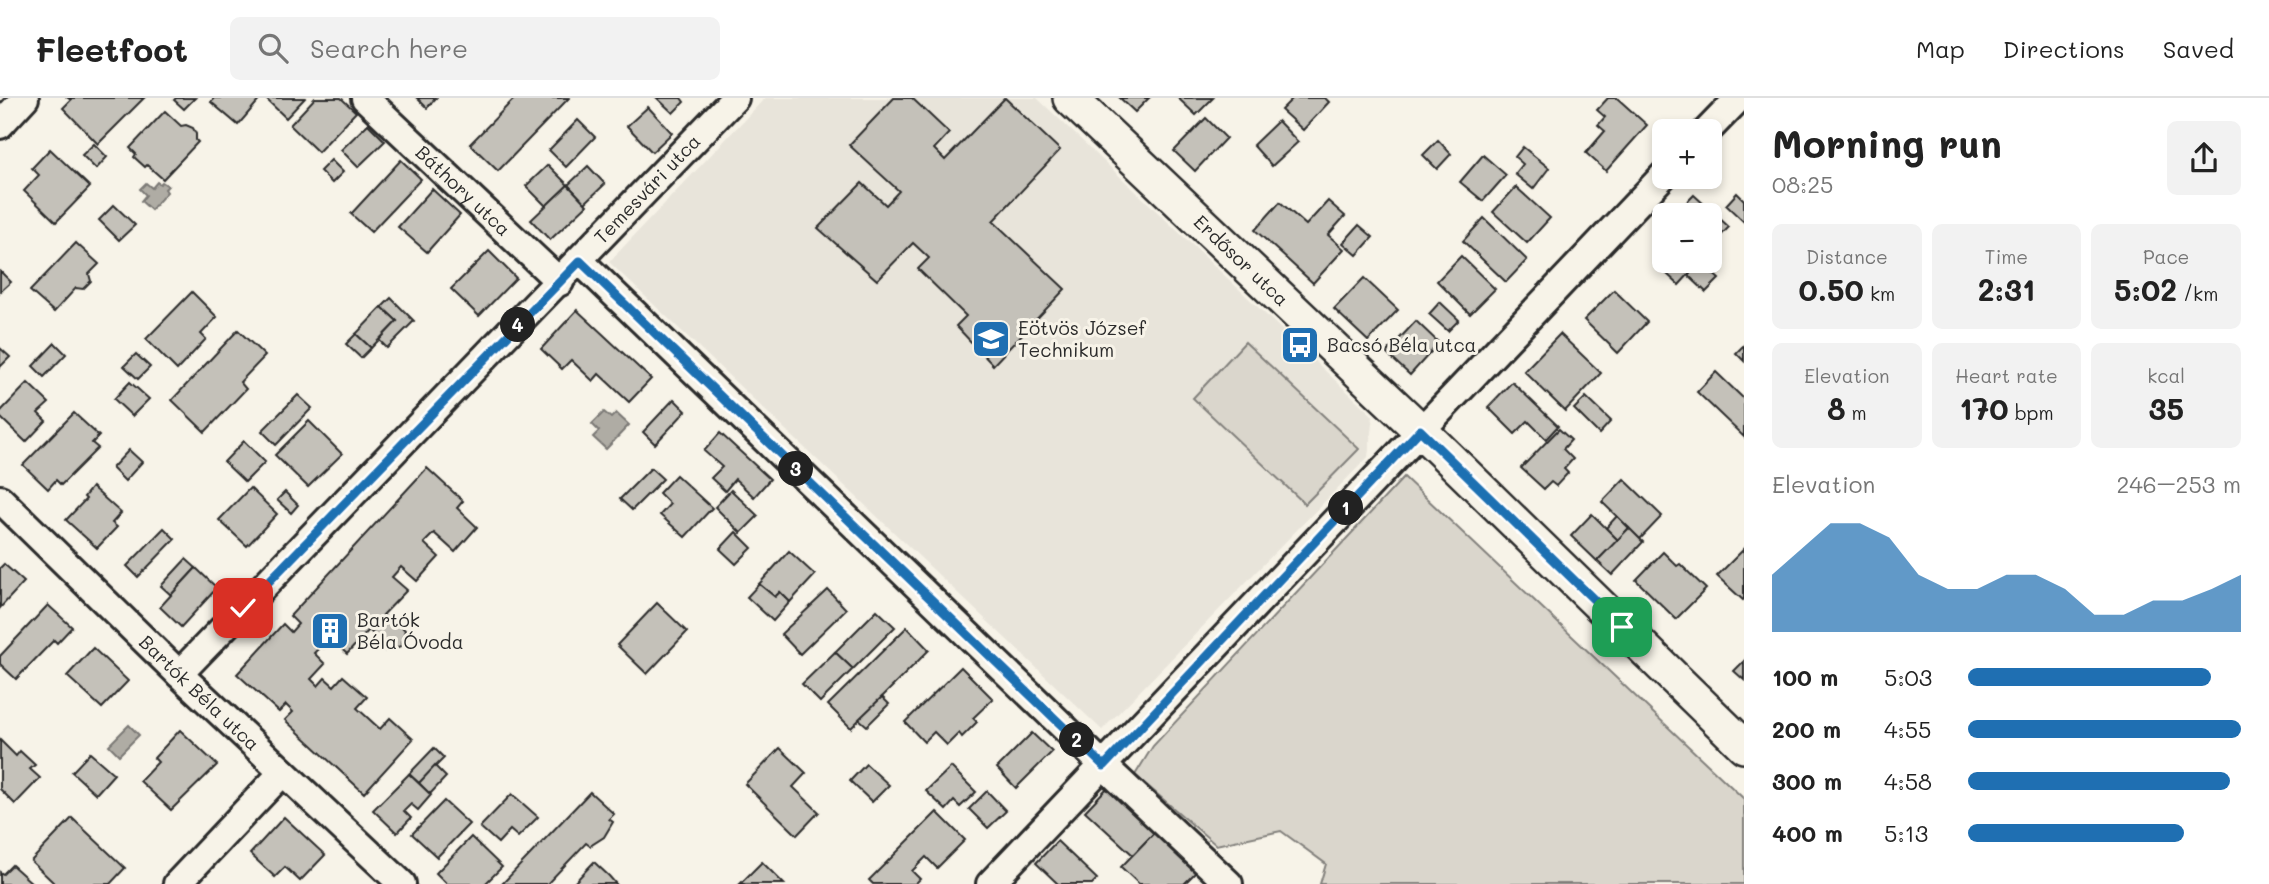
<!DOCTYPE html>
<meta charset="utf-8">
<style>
:root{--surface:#fff;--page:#f2f2f2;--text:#222;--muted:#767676;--line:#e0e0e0;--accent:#1f6fb2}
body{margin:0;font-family:Mali,sans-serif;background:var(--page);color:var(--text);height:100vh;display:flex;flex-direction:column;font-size:26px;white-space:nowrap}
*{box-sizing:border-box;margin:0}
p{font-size:23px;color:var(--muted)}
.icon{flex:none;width:38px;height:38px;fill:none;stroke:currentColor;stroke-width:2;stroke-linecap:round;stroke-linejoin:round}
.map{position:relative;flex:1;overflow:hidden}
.panel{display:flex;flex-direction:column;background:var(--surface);width:525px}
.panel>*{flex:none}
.buttons{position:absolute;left:1652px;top:21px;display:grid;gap:14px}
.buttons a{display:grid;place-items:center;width:70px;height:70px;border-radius:10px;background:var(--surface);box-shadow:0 4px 10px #0003;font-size:35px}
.pin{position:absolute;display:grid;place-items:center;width:60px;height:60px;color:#fff;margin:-30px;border-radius:14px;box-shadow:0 4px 10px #0006}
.km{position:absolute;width:35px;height:35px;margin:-18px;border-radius:50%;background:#222;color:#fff;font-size:19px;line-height:35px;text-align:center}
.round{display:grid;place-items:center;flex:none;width:74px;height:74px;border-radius:10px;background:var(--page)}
.head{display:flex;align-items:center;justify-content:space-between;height:119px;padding:0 28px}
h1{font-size:38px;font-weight:700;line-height:52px}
.metrics{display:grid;grid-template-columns:repeat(3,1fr);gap:10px;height:119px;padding:7px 28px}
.metrics div{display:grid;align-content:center;border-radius:10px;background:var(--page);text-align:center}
.metrics b{font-size:30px;font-weight:700}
.metrics small{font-size:19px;font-weight:400}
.metrics p{font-size:19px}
.chart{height:196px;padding:14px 28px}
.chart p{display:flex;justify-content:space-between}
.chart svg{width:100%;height:126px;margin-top:7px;fill:var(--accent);opacity:.7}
ul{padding:0 28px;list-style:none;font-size:23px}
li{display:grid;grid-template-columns:112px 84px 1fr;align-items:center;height:52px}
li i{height:18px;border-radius:9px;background:var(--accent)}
header{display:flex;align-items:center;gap:42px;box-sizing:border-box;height:98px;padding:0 35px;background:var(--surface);border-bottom:2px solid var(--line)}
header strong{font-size:33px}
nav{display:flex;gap:38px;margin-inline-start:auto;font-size:24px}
.search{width:490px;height:63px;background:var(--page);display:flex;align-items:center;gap:18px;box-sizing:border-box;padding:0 24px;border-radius:10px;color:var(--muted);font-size:26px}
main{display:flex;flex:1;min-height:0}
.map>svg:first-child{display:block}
.built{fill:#e8e4da}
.green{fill:#dad6cc;stroke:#82807c;stroke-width:2}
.water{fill:#afaca4;stroke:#7a7874;stroke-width:2}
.building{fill:#c4c1b9;stroke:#2b2b2b;stroke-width:2}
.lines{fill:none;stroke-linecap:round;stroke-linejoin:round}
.minor-casing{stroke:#2b2b2b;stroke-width:32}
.tertiary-casing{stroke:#2b2b2b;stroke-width:38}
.minor{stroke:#f7f3e8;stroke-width:26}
.tertiary{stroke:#f7f3e8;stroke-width:33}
.route-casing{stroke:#fff;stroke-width:14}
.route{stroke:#1f6fb2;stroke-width:9}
.labels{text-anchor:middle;stroke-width:6;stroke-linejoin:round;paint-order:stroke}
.street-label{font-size:19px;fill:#2b2b2b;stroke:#f7f3e8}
.poi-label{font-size:19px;fill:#2b2b2b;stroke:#f7f3e8;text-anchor:start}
</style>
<header>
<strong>Fleetfoot</strong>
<div class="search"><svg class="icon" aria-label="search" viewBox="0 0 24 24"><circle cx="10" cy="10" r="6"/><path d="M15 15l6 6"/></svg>Search here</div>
<nav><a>Map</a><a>Directions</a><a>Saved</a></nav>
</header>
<main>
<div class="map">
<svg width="1744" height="786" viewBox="0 0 1744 786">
<rect width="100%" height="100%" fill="#f7f3e8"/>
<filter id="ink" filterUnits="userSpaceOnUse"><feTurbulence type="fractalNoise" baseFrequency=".0143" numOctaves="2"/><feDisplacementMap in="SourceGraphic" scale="14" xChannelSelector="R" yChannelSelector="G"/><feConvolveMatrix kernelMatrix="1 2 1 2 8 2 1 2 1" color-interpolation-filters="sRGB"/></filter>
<g filter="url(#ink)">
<!-- built -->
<path class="built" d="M765 0H1037L1373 318 1368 359 1102 632 609 164Z"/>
<!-- green -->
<g class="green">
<path d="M1245 244 1359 351 1305 406 1193 300Z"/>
<path d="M1404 379 1744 701V786H1320L1326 766 1281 733 1216 747 1135 677 1153 648Z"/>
</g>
<!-- water -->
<g class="water">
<path d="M157 84 160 86 162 84 168 88 165 91 167 94 151 112 141 103 146 97 140 91 146 85 152 90Z"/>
<path d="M604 314 611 320 616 315 629 327 606 351 593 339 599 333 592 326Z"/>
<path d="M129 627 139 637 119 657 109 647Z"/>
</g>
<!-- building -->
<g class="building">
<path d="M68 0H144L98 46 63 10 71 2Z"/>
<path d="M176 0H195L184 11 174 2Z"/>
<path d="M214 0H261L238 27 211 4Z"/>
<path d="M265 0H305L286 20Z"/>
<path d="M315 0H341L356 14 318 54 290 27Z"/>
<path d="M417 0H436L427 10Z"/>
<path d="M515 0H569L498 73 470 46Z"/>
<path d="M657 0H681L684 4 673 15Z"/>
<path d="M894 0H912L949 35 934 51 945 62 1005 0 1060 52 993 123 1065 191 993 267 956 228 966 218 918 171 929 160 913 145 877 182 818 130 862 85 886 107 899 93 849 47Z"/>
<path d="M1120 0H1149L1135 14Z"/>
<path d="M1178 0H1213L1196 17Z"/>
<path d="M1293 0H1325L1329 4 1303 32 1281 12Z"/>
<path d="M1608 0H1617L1647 27 1606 73 1586 55 1605 33 1598 27 1605 19 1597 12Z"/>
<path d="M648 9 672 35 652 54 627 28Z"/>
<path d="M165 13 181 28 186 27 193 30 196 36V42L198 44 163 81 147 67 145 69 134 59 136 56 130 50Z"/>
<path d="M1206 20 1226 40 1195 73 1174 53Z"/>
<path d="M578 22 595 39 566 69 549 52Z"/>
<path d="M1278 23 1298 44 1272 68 1253 47Z"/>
<path d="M368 26 385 43 358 69 341 52Z"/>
<path d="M1438 42 1451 56 1437 71 1423 57Z"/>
<path d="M94 46 107 59 96 71 82 57Z"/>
<path d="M1523 49 1549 70 1533 91 1515 76 1523 66 1515 59Z"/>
<path d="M50 51 90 89 56 124 24 93 39 77 32 70Z"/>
<path d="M1483 57 1506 77 1483 103 1460 84Z"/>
<path d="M331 62 343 74 332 85 320 73Z"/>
<path d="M401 62 421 81 371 134 351 116Z"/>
<path d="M548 67 568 87 546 108 526 88Z"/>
<path d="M588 68 605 86 585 105 568 87Z"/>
<path d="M568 87 587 107 550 142 531 122Z"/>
<path d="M1516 89 1550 120 1527 145 1493 114Z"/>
<path d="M432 91 460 117 427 154 398 129Z"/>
<path d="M1737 95 1744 102V124L1726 107Z"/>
<path d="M1694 97 1729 129 1711 148 1710 146V117H1678L1676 115Z"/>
<path d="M1328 103 1345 118 1328 137 1344 151 1313 185 1255 132 1280 104 1306 127Z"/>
<path d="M114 107 135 127 119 142 99 122Z"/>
<path d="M1484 120 1527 162 1506 184 1463 143Z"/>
<path d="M1359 127 1373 139 1357 157 1343 145Z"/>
<path d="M1664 138V160L1653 150Z"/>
<path d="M76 145 99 166 89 176 91 183 83 191 76 190 54 214 30 193Z"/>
<path d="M489 153 516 180 479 218 451 191Z"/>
<path d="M1461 158 1495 191 1470 216 1437 183Z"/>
<path d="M1664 160V163H1701L1679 187 1667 176 1671 172 1662 163Z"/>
<path d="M1700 164 1719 181 1706 194 1688 177Z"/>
<path d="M0 173 11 184 0 194Z"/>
<path d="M1364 180 1398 212 1368 243 1334 211Z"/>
<path d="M1614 192 1647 224 1618 255 1584 222Z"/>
<path d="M192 194 217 219 201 236 206 241 177 272 146 241Z"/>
<path d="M391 200 414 223 387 250 379 242 397 223 382 209Z"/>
<path d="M1440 204 1459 222 1448 233 1429 216Z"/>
<path d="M382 209 397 223 371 250 356 236Z"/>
<path d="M577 212 651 281 629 304 599 276 593 283 571 262 562 271 541 251Z"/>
<path d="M1416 223 1439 245 1410 277 1386 255Z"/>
<path d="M238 232 265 258 240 284 246 291 205 334 172 302Z"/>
<path d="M356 236 371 250 361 260 346 246Z"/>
<path d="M1560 236 1601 275 1565 313 1524 273Z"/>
<path d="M55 245 66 256 44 279 33 268Z"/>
<path d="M1744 247V263L1736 255Z"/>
<path d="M0 250 10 259 0 269Z"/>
<path d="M136 256 150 269 138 281 124 268Z"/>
<path d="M1716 274 1744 301V339L1697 294Z"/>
<path d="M130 284 149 301 132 318 114 301Z"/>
<path d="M1512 284 1558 328 1546 341 1528 323 1515 336 1488 309Z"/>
<path d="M28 285 49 305 38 315 46 323 26 344 0 319V314Z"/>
<path d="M298 297 312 310 276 347 262 333Z"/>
<path d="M1586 299 1611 323 1599 336 1574 311Z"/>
<path d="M674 301 686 313 655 346 643 334Z"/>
<path d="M74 315 99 338 92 345 98 350 61 387 56 382 48 391 23 367Z"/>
<path d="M309 323 342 356 308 389 275 357Z"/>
<path d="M1559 331 1571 342 1563 351 1573 361 1564 371 1568 375 1556 388 1551 384 1544 391 1521 370Z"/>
<path d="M720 335 770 381 754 399 735 381 725 393 711 380 722 369 704 353Z"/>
<path d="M244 343 265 364 245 384 224 364Z"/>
<path d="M129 352 142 364 125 383 112 370Z"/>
<path d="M427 370 463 403 457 410 477 429 455 454 434 435 424 445 439 459 417 483 401 469 392 479 407 492 383 517 389 522 394 521 405 532 401 548 385 553 374 542V537L369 532 347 556 332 542 324 550 322 547 314 555 325 566 311 581 318 588 325 580 334 588 343 578 367 599 357 610 380 631 390 620 413 641 364 695 285 622 293 614 286 607 279 614 237 576 283 526 291 534 298 526 290 518Z"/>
<path d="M651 370 663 381 632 412 620 401Z"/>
<path d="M676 377 712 410 685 439 660 417 670 406 659 395Z"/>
<path d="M1624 381 1662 418 1640 441 1602 404Z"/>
<path d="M92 389 121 415 112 425 117 429 97 450 66 422 86 401 84 399Z"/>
<path d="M250 390 277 416 247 448 219 422Z"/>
<path d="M731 392 758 418 741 435 715 409Z"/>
<path d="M285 394 298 407 291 415 277 402Z"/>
<path d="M1592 416 1618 442 1597 463 1571 438Z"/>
<path d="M1617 418 1629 430 1618 442 1606 430Z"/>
<path d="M164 430 175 441 138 479 127 468Z"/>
<path d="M1629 430 1643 444 1612 477 1597 463Z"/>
<path d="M736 434 752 450 736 466 720 451Z"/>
<path d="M1744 451V501L1743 502 1717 478Z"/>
<path d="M789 453 815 477 790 504 780 494 775 499 759 486Z"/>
<path d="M1663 454 1677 468 1680 466 1706 491 1676 521 1636 482Z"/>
<path d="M186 461 196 470 171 497 161 488Z"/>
<path d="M4 466 24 484 0 510V470Z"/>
<path d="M196 470 217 490 181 529 160 509Z"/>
<path d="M759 486 775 499 780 494 790 504 773 523 747 499Z"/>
<path d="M828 492 846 511 800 556 781 536Z"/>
<path d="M657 505 687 534 647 576 617 547Z"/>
<path d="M48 507 72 529 57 545 54 542 16 581 0 566V558Z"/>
<path d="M877 512 895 529 853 571 835 554Z"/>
<path d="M907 529 929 552 851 630 828 607Z"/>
<path d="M93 550 128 583 102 610 67 578Z"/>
<path d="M835 554 853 571 820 604 802 586Z"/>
<path d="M1744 563V582L1734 573Z"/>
<path d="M961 569 993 601 973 620 977 624 962 639 959 635 947 647 934 634 924 644 905 624Z"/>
<path d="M882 599 889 606 867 628 859 621Z"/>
<path d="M180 632 217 667 171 712 140 683 158 664 154 660Z"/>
<path d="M1032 635 1052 654 1016 690 997 670Z"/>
<path d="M0 642 16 658 20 653 35 667 30 671 40 680 15 706 0 691Z"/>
<path d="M434 650 444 660 419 685 409 676Z"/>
<path d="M780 650 806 675 793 689 819 714 797 737 745 686Z"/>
<path d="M90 655 114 676 96 696 72 674Z"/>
<path d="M866 666 889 687 872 704 850 683Z"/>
<path d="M435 668 446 679 430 696 419 685Z"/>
<path d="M951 669 976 694 960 709 954 703 946 712 926 693Z"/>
<path d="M409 676 431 697 418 712 411 706 404 713 411 720 397 735 373 712Z"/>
<path d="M1107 690 1154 735 1133 757 1085 713Z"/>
<path d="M987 693 1006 713 988 730 969 711Z"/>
<path d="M590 694 614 716 609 721 613 724 604 739 590 748 586 745 547 786H502Z"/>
<path d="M512 696 538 719 518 739 510 732 498 745 480 729Z"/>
<path d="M444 703 469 726 437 759 412 736Z"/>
<path d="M937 714 965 742 937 770 926 759 912 773 920 781 915 786H873L869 782Z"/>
<path d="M284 719 325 757 300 783 285 769 275 779 250 756Z"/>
<path d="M72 720 125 770 110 786H55L31 763Z"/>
<path d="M1154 735 1196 774 1184 786H1139L1121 769Z"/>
<path d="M471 739 502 769 485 786H447L436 775Z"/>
<path d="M1057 743 1097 781 1092 786H1058L1036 765Z"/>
<path d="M594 764 609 778 616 786H573Z"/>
<path d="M762 764 784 786H740Z"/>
<path d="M12 767 33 786H0V774L3 776Z"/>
</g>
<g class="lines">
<defs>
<g id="minor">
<path id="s1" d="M365 0 560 184"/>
<path d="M0 27 25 0"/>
<path d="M1707 33 1739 0"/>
<path d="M580 163 1104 668 1229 786"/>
<path id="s2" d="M0 401 179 576 402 786"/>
<path id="s3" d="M179 576 735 0"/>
<path d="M177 786 283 674"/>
<path d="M990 786 1664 77"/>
</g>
<g id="tertiary">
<path id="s4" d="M1070 0 1420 332 1744 648"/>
</g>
</defs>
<!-- minor casing -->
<use href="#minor" class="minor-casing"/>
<!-- tertiary casing -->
<use href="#tertiary" class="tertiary-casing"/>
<!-- minor -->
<use href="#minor" class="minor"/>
<!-- tertiary -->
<use href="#tertiary" class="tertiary"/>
</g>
</g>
<g class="lines" filter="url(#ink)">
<defs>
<path id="route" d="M243 510 580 163 1104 668 1420 332 1622 529"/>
</defs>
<!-- route casing -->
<use href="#route" class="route-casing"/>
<!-- route -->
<use href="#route" class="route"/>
</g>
<!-- icons -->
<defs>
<symbol id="school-square" viewBox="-11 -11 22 22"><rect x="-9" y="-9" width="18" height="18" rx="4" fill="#1f6fb2" stroke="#f7f3e8"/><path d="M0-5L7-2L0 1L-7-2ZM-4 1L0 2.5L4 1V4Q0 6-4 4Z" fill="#fff"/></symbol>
<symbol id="bus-square" viewBox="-11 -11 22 22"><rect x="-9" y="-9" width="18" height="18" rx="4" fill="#1f6fb2" stroke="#f7f3e8"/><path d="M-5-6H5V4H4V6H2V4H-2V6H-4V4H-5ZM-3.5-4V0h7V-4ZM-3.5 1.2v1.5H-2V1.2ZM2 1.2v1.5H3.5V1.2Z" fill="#fff"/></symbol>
<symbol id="building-square" viewBox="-11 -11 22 22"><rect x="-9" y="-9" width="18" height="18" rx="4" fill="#1f6fb2" stroke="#f7f3e8"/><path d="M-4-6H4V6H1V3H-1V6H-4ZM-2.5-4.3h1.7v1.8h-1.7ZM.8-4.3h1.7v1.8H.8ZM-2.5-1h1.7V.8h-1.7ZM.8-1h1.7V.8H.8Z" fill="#fff"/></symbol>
</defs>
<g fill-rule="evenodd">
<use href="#school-square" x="969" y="219" width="44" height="44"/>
<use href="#bus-square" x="1278" y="225" width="44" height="44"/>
<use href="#building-square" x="308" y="511" width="44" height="44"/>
</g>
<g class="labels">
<!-- street labels -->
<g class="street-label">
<text dy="7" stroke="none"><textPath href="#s1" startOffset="135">Báthory utca</textPath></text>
<text dy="7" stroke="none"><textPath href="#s3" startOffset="674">Temesvári utca</textPath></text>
<text dy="7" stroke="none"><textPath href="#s4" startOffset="236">Erdősor utca</textPath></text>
<text dy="7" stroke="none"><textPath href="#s2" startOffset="278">Bartók Béla utca</textPath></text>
</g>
<!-- poi labels -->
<g class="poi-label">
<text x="1018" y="237">Eötvös József<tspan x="1018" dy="22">Technikum</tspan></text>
<text x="1327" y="254">Bacsó Béla utca</text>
<text x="357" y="529">Bartók<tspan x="357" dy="22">Béla Óvoda</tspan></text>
</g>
</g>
</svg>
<div class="buttons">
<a>+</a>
<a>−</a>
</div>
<div class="pin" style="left:1622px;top:529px;background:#1e9e55"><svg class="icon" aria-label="arrive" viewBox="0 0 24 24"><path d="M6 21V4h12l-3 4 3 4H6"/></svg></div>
<div class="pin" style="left:243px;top:510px;background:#d93025"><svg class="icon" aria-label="check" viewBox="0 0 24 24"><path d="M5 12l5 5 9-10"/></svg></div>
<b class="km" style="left:1346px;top:410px">1</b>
<b class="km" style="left:1077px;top:642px">2</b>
<b class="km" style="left:796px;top:371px">3</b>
<b class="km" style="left:518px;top:227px">4</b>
</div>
<section class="panel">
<div class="head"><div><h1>Morning run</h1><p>08:25</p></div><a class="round"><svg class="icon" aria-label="share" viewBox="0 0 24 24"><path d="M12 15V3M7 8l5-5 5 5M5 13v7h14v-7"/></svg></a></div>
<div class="metrics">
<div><p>Distance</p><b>0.50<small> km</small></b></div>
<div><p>Time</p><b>2:31</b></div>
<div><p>Pace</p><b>5:02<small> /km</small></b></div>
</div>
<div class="metrics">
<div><p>Elevation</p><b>8<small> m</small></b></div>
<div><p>Heart rate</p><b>170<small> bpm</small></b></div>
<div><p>kcal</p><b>35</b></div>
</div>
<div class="chart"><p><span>Elevation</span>246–253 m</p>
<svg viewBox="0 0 160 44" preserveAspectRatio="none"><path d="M0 44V24L10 15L20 6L30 6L40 11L50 24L60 29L70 29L80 24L90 24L100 29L110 38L120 38L130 33L140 33L150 29L160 24V44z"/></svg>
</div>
<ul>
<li><b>100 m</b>5:03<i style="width:89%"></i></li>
<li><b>200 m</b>4:55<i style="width:100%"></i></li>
<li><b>300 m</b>4:58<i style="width:96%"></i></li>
<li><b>400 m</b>5:13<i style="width:79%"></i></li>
</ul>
</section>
</main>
